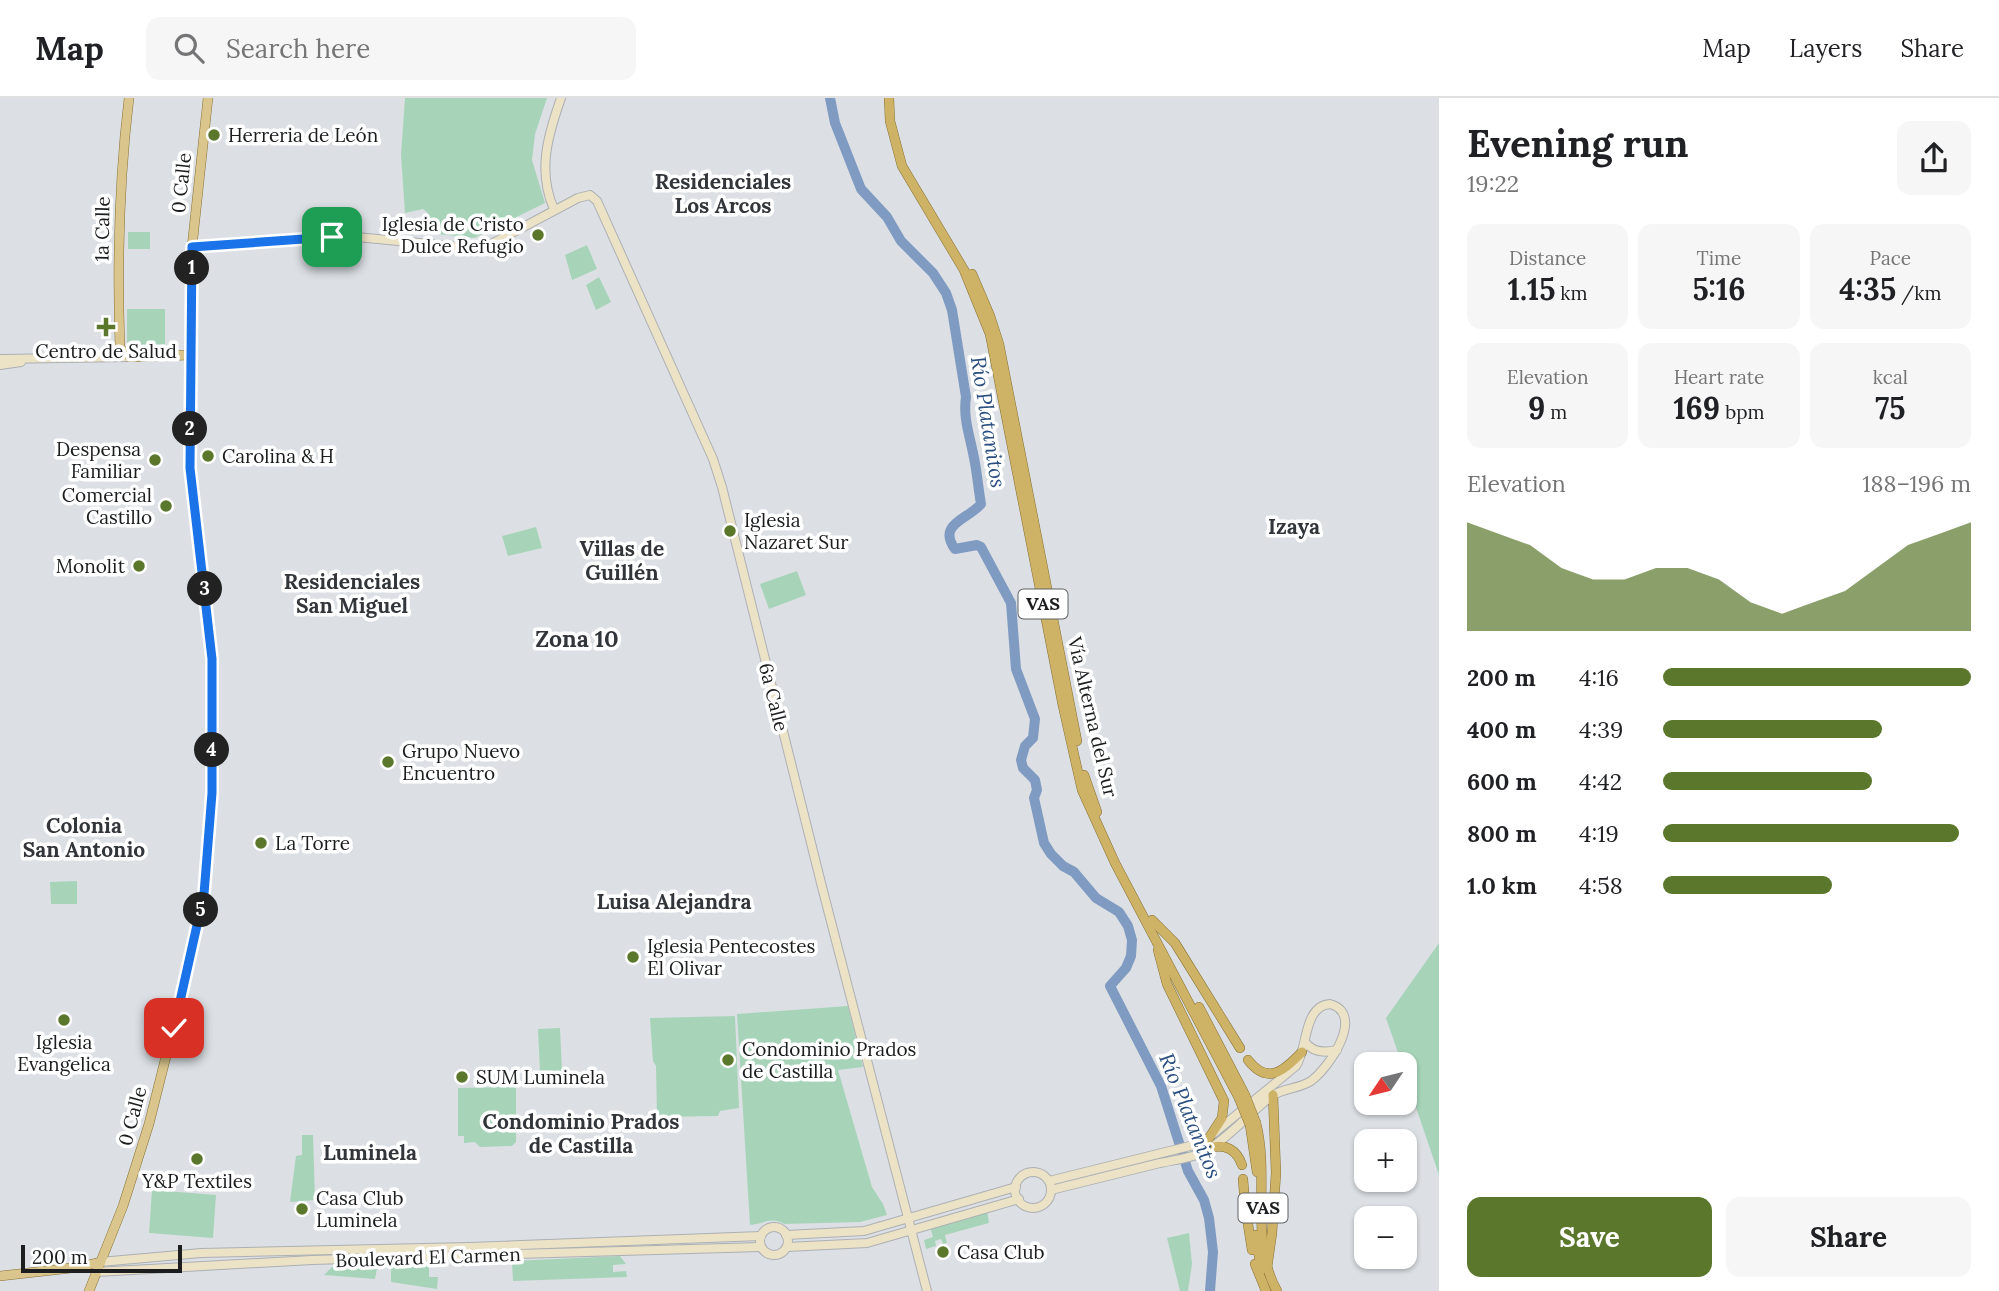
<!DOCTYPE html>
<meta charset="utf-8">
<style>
:root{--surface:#fff;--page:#f6f6f6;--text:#202124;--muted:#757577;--line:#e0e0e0;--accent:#5a772c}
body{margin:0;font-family:Lora,serif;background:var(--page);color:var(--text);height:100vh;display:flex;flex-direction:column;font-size:26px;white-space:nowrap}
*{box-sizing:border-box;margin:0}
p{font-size:23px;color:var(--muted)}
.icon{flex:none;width:38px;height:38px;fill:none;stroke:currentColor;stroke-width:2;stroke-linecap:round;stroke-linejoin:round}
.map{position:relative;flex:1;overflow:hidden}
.sheet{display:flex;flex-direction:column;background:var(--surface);width:560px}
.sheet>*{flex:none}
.needle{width:46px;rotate:235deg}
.buttons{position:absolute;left:1354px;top:954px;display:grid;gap:14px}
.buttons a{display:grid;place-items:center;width:63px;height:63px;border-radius:14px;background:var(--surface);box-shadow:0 2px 5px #0004;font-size:35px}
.scale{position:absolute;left:21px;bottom:18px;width:161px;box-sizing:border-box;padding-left:7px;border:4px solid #1b1d1e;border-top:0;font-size:19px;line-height:24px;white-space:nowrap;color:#1b1d1e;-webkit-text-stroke:5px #fff;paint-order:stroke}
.pin{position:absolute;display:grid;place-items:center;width:60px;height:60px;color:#fff;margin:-30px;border-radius:14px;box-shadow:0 4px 10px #0006}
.km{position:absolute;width:35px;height:35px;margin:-18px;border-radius:50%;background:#222;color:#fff;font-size:19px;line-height:35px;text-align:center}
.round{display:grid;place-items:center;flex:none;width:74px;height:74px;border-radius:14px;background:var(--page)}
.overview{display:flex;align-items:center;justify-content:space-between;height:119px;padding:0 28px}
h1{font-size:38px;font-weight:700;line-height:52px}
.metrics{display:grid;grid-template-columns:repeat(3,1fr);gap:10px;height:119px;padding:7px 28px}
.metrics div{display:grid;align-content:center;border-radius:14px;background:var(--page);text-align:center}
.metrics b{font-size:30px;font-weight:700}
.metrics small{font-size:19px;font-weight:400}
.metrics p{font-size:19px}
.chart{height:196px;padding:14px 28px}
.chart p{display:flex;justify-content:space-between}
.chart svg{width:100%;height:126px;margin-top:7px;fill:var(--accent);opacity:.7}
.button{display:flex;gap:14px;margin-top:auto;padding:14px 28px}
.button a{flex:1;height:80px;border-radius:14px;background:var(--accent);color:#fff;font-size:28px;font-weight:700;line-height:80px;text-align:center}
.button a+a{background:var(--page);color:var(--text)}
ul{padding:0 28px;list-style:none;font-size:23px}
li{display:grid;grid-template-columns:112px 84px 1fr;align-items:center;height:52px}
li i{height:18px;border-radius:9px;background:var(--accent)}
header{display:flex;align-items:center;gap:42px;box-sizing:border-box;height:98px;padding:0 35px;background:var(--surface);border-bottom:2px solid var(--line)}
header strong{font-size:33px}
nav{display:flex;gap:38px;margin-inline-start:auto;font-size:24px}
.search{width:490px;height:63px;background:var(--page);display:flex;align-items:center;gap:18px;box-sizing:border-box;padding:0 24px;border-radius:14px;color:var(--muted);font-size:26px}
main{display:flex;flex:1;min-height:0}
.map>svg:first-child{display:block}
.green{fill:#a7d4b9}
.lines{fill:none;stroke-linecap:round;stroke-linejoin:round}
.river{stroke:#809bc1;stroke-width:10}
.secondary-casing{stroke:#acb0b4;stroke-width:10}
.primary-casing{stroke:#877134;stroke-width:10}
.trunk-casing{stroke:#877134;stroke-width:10}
.secondary{stroke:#ece2c6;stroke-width:8}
.primary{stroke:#dac58c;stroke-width:9}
.trunk{stroke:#ceb266;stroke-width:9}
.trunk-bridge-casing{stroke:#877134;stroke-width:10;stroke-linecap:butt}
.trunk-bridge{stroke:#ceb266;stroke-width:9}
.route-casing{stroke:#fff;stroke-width:14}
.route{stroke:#1a73e8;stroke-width:9}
.poi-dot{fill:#5a772c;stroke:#fff;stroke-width:2.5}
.labels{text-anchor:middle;stroke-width:7;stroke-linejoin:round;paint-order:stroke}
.shield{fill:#fff;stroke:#5f6162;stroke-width:2}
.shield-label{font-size:18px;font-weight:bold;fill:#1b1d1e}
.poi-label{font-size:19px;fill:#1b1d1e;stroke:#fff;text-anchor:start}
.street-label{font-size:19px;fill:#1b1d1e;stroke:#fff}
.neighbourhood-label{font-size:21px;font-weight:bold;fill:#323539;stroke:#fff}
.water-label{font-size:21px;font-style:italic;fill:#294e7f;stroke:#fff}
.quarter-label{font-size:23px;font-weight:bold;fill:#323539;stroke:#fff}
</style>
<header>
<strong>Map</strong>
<div class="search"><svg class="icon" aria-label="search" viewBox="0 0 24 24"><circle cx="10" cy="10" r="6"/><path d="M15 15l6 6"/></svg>Search here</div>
<nav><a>Map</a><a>Layers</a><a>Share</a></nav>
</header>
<main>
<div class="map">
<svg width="1439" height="1193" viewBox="0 0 1439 1193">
<rect width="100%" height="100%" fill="#dce0e4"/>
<!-- green -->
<g class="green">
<path d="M405 0H547L535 36 532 62 545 105 474 140 429 135V116L423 111 405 115 401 57Z"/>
<rect x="128" y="134" width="22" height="17"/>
<path d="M587 147 597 171 572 182 565 157Z"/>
<path d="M599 179 611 204 596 212 586 187Z"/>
<path d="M127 211H165V253H132L127 245Z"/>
<path d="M536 429 542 450 508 458 502 438Z"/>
<path d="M797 473 806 497 769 511 760 486Z"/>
<path d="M77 783V806H51L50 784Z"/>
<path d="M1439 845V1077L1405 977V966H1402L1386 920Z"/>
<path d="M848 908 863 969 838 972 872 1089 883 1106 887 1117 860 1124 784 1126C770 1118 764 1126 750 1127L737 916Z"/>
<path d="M735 918 739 1010 720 1013 718 1018 657 1019 656 968 653 963 650 920Z"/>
<path d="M560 930 562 973 540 974 538 931Z"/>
<path d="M516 989V1044L512 1048 480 1049 475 1044 464 1045V1038H458V990Z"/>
<path d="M302 1037H313L315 1102 290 1104 296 1058 302 1057Z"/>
<path d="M152 1092 216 1097 213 1140 149 1135Z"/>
<path d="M987 1112 989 1125 945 1137 947 1145 943 1146 941 1141 935 1143 936 1148 926 1151 924 1142 933 1139 930 1129Z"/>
<path d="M1189 1135 1192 1166 1188 1193H1180L1167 1140Z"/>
<path d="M620 1158 626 1166 613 1167V1174L626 1173 627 1179 513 1183 512 1163Z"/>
<path d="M429 1166V1179H438L437 1191 391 1184V1171L393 1167Z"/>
<path d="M375 1168 377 1171 375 1181 324 1177 332 1169Z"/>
</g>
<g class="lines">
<!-- river -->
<path class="river" d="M830 0 835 25 861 91 887 119 901 143 933 175 946 195 952 212 966 299C963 319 969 335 973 355 977 372 978 389 981 406 967 422 937 426 955 451L977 447 981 449 1011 505 1016 571 1035 621 1033 640 1025 648 1021 662 1023 670 1035 682 1037 692 1034 700 1044 745 1051 756 1063 768 1074 774 1096 800 1119 814 1128 828 1132 842 1131 858 1126 870 1110 888 1161 988 1188 1073 1204 1102 1209 1120 1213 1154 1210 1193"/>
<defs>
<g id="secondary">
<path d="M554 111C537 73 548 37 561 0"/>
<path d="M192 149 346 138 482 151 578 100 590 97 597 103 713 361 722 389 822 789 927 1193"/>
<path d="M0 261 129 259"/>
<path d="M0 267 21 264"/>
<path d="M1305 944C1313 955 1325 955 1337 952"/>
<circle cx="1033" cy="1092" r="18"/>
<path d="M1049 1083 1202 1045 1296 968C1308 950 1303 908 1330 906 1366 916 1329 970 1311 983 1299 991 1283 990 1272 998 1249 1015 1230 1039 1206 1053 1193 1060 1174 1062 1160 1065 1124 1074 1087 1083 1051 1092"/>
<circle cx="774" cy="1143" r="14"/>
<path d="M786 1137 864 1133 1016 1089"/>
<path d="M787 1149 867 1145 1019 1101"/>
<path d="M100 1164 201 1155 469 1149 761 1138"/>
<path d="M96 1174 312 1162 761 1149"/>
</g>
<g id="primary">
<path d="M129 0C119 83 117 166 120 250L129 259 191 257"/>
<path d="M111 258 120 250"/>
<path d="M0 1178 80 1169 100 1164"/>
<path d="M89 1193 123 1108 149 1026 187 875 199 823 207 771 212 695V561L189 370V335L192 149 208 0"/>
</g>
<g id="trunk">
<path d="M889 0 890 23 902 68 964 172 990 236 1063 608 1082 692 1115 765 1239 1000"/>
<path d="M972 176 990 218 999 246 1077 643"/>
<path d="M1084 677 1097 714"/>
<path d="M1152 822 1175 845 1240 950"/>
<path d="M1158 852 1167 886 1224 1003 1222 1020 1209 1040"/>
<path d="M1199 909 1245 997"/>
<path d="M1248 962C1268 988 1285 972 1302 954"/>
<path d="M1256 1025C1270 1079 1249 1144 1277 1193"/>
<path d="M1250 1027 1257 1074"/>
<path d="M1210 1050C1225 1045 1237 1052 1242 1067"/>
<path d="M1243 1081 1245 1107 1252 1152"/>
<path d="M1256 1137 1261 1172"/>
<path d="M1255 1166 1266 1193"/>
<path d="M1267 1170 1272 1135 1276 1075 1273 997"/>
</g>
</defs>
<!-- secondary casing -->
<use href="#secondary" class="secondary-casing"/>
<!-- primary casing -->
<use href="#primary" class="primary-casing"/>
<!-- trunk casing -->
<use href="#trunk" class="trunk-casing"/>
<!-- secondary -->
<use href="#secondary" class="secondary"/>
<!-- primary -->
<use href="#primary" class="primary"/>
<!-- trunk -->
<use href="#trunk" class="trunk"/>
<defs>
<g id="trunk-bridge">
<path d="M1245 997 1256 1025"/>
<path d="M1239 1000 1250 1027"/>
</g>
</defs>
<!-- trunk-bridge casing -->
<use href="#trunk-bridge" class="trunk-bridge-casing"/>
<!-- trunk-bridge -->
<use href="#trunk-bridge" class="trunk-bridge"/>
</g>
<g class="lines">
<defs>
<path id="route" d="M174 930 204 796 212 695V561L190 370 192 149 332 139"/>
</defs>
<!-- route casing -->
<use href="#route" class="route-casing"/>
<!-- route -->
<use href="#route" class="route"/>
</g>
<!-- markers -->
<g class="poi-dot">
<circle cx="214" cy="37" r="7"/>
<circle cx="538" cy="137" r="7"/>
<path d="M102.5 218.5h7v7h7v7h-7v7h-7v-7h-7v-7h7z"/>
<circle cx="208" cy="358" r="7"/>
<circle cx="155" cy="362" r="7"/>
<circle cx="166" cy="408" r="7"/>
<circle cx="730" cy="433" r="7"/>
<circle cx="139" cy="468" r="7"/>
<circle cx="388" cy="664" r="7"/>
<circle cx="261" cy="745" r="7"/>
<circle cx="633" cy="859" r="7"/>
<circle cx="64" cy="922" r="7"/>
<circle cx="728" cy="962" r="7"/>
<circle cx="462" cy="979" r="7"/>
<circle cx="197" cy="1061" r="7"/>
<circle cx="302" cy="1111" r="7"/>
<circle cx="943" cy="1154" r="7"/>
</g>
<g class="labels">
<!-- shield labels -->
<g class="shield">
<rect x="1018.5" y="491.5" width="49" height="29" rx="5"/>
<rect x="1238.5" y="1095.5" width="49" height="29" rx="5"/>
</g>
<g class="shield-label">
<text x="1043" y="512">VAS</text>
<text x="1263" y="1116">VAS</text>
</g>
<!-- poi labels -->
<g class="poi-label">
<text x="228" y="44">Herreria de León</text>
<text x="524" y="133" text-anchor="end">Iglesia de Cristo<tspan x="524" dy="22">Dulce Refugio</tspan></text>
<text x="106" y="260" text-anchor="middle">Centro de Salud</text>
<text x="141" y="358" text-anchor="end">Despensa<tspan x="141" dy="22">Familiar</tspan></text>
<text x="222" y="365">Carolina &amp; H</text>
<text x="152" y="404" text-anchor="end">Comercial<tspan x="152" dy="22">Castillo</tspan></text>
<text x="744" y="429">Iglesia<tspan x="744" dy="22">Nazaret Sur</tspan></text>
<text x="125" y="475" text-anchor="end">Monolit</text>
<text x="402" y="660">Grupo Nuevo<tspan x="402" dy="22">Encuentro</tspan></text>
<text x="275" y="752">La Torre</text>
<text x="647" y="855">Iglesia Pentecostes<tspan x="647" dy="22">El Olivar</tspan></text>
<text x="64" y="951" text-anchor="middle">Iglesia<tspan x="64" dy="22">Evangelica</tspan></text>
<text x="742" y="958">Condominio Prados<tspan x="742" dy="22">de Castilla</tspan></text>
<text x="476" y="986">SUM Luminela</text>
<text x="197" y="1090" text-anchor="middle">Y&amp;P Textiles</text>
<text x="316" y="1107">Casa Club<tspan x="316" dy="22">Luminela</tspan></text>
<text x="957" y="1161">Casa Club</text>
</g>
<!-- street labels -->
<g class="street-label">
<text transform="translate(181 85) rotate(-84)" y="7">0 Calle</text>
<text transform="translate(102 131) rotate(-89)" y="7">1a Calle</text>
<text transform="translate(774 599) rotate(76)" y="7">6a Calle</text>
<text transform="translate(1093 619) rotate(77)" y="7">Vía Alterna del Sur</text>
<text transform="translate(132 1018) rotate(-75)" y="7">0 Calle</text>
<text transform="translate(428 1159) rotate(-2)" y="7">Boulevard El Carmen</text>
</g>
<!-- neighbourhood labels -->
<g class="neighbourhood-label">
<text x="723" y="91">Residenciales<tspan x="723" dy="24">Los Arcos</tspan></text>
<text x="1294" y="436">Izaya</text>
<text x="622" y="458">Villas de<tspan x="622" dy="24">Guillén</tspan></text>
<text x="352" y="491">Residenciales<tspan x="352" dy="24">San Miguel</tspan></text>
<text x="84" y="735">Colonia<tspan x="84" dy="24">San Antonio</tspan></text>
<text x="674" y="811">Luisa Alejandra</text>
<text x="581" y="1031">Condominio Prados<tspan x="581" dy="24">de Castilla</tspan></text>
<text x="370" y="1062">Luminela</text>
</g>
<!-- water labels -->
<g class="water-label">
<text transform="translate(988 324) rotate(81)" y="7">Río Platanitos</text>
<text transform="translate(1190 1018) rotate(68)" y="7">Río Platanitos</text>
</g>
<!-- quarter labels -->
<g class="quarter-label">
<text x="577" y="549">Zona 10</text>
</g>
</g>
</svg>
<div class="buttons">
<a><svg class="needle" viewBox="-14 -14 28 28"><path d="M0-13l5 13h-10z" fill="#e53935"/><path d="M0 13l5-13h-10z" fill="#757577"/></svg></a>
<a>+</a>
<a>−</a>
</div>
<div class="scale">200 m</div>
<div class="pin" style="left:332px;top:139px;background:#1e9e55"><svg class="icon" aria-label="arrive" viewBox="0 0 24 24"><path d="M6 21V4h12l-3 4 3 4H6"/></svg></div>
<div class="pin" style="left:174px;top:930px;background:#d93025"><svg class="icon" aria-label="check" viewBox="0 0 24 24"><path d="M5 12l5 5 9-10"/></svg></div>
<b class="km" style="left:192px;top:170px">1</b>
<b class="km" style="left:190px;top:331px">2</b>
<b class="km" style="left:205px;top:491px">3</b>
<b class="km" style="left:212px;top:652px">4</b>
<b class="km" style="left:201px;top:812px">5</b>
</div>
<section class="sheet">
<div class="overview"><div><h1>Evening run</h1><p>19:22</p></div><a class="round"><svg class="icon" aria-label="share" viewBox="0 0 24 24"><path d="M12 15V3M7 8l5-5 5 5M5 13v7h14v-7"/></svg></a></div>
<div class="metrics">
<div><p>Distance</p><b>1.15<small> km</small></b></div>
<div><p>Time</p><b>5:16</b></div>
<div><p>Pace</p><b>4:35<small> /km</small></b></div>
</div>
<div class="metrics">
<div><p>Elevation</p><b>9<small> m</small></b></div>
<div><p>Heart rate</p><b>169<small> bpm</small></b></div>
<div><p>kcal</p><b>75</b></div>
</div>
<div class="chart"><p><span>Elevation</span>188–196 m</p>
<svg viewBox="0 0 160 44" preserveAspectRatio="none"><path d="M0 44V6L10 10L20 14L30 22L40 26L50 26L60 22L70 22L80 26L90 34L100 38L110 34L120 30L130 22L140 14L150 10L160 6V44z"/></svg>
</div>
<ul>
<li><b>200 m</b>4:16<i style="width:100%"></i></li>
<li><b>400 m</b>4:39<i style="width:71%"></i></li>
<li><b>600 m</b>4:42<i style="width:68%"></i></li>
<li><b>800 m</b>4:19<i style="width:96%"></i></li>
<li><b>1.0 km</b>4:58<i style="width:55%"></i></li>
</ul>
<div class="button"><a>Save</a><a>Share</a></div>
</section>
</main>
